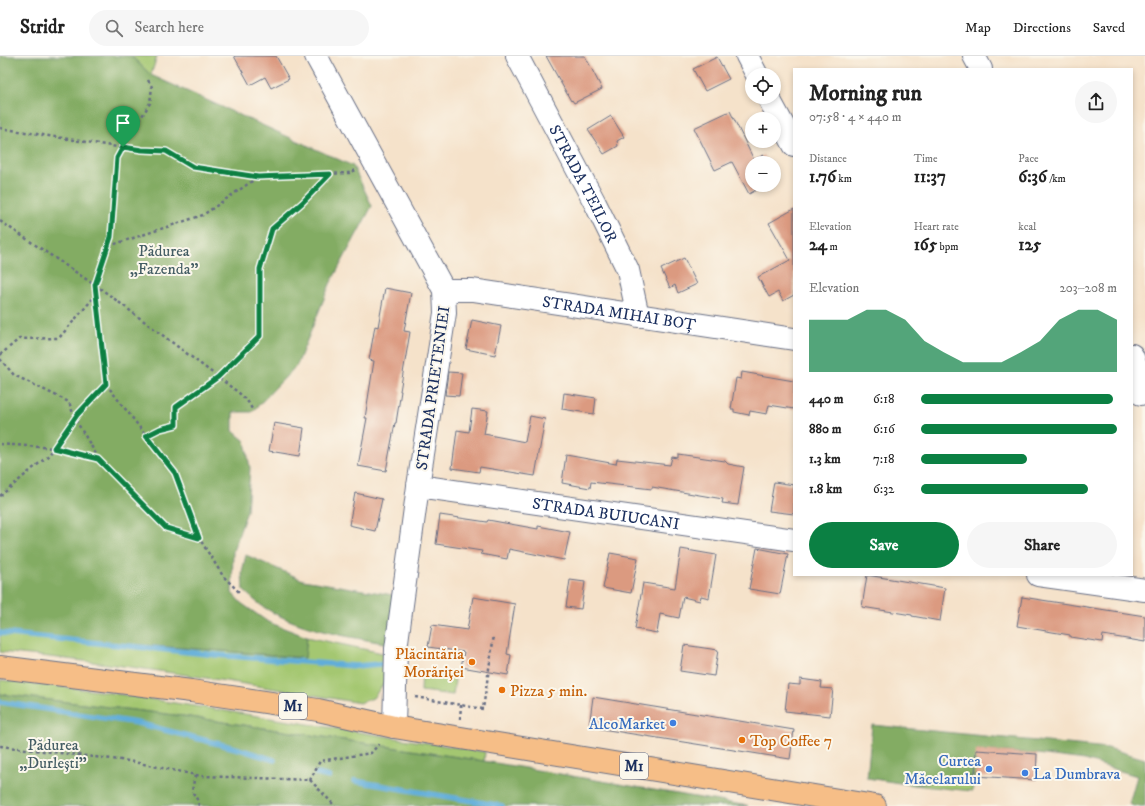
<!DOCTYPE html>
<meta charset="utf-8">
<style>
:root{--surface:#fff;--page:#f6f6f6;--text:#222;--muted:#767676;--line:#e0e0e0;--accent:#0b8043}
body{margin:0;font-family:"IM FELL DW Pica",serif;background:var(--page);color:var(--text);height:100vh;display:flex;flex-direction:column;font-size:15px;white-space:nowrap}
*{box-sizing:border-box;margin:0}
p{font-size:13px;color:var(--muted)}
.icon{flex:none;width:22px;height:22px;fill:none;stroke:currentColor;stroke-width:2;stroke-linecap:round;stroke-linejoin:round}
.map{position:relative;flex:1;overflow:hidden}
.drawer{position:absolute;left:793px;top:12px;width:340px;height:508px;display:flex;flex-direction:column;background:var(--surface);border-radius:0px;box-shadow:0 2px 6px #0003}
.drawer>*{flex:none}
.tools{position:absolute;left:745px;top:12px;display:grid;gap:8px}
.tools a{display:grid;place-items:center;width:36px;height:36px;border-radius:50%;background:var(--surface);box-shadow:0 2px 6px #0003;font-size:20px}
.pin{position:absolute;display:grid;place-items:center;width:34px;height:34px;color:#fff;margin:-41px -17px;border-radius:50% 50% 50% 0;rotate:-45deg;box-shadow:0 0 4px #0007}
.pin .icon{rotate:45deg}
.round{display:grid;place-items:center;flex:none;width:42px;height:42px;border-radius:21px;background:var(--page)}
.head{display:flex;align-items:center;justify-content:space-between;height:68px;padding:0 16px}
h1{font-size:22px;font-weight:800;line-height:30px}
.metrics{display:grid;grid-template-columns:repeat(3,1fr);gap:6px;height:68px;padding:4px 16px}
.metrics div{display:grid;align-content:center}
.metrics b{font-size:17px;font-weight:800}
.metrics small{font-size:11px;font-weight:400}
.metrics p{font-size:11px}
.chart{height:112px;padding:8px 16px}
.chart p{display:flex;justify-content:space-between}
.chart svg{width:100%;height:72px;margin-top:4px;fill:var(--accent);opacity:.7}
.primary-button{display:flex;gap:8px;margin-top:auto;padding:8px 16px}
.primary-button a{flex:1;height:46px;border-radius:24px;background:var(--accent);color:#fff;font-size:16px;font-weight:800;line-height:46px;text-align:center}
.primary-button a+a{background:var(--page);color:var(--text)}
ul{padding:0 16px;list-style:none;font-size:13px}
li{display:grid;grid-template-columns:64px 48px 1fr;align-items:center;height:30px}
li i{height:10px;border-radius:5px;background:var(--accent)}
header{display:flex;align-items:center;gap:24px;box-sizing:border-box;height:56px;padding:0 20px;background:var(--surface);border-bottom:1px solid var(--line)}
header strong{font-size:19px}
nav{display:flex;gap:22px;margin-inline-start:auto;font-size:14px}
.search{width:280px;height:36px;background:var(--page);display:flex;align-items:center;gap:10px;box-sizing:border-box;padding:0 14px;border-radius:22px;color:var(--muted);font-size:15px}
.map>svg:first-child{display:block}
.green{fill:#a4c771;stroke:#607b68}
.forest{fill:#83ac63;stroke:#4f6e60}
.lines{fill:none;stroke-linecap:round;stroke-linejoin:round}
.stream{stroke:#60add9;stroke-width:5.5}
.building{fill:#db9a80}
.minor-casing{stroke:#676e84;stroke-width:24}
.highway-casing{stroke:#676e84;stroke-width:24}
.path{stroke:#676e84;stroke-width:2.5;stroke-dasharray:3 3;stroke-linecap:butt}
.minor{stroke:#fff;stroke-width:22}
.highway{stroke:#f6be87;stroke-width:22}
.route-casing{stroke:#fff;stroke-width:8}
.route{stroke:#0b8043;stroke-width:5}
.food-dot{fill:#e8710a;stroke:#fbf7ec;stroke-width:1.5}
.shop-dot{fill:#3f7fe0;stroke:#fbf7ec;stroke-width:1.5}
.labels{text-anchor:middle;stroke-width:4;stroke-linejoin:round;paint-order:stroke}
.shield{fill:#fbf7ec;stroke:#5e6b89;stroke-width:1}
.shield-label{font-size:15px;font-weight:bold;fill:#1b2f5e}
.street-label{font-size:16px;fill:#1b2f5e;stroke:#fbf7ec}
.park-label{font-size:16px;fill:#445d64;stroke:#fbf7ec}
.food-label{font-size:16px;fill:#c56008;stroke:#fbf7ec;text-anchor:start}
.shop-label{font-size:16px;fill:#366cbe;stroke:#fbf7ec;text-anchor:end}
</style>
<header>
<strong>Stridr</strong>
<div class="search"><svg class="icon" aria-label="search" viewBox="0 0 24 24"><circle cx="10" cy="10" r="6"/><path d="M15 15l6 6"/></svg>Search here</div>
<nav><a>Map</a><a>Directions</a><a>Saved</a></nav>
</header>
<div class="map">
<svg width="1145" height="750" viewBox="0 0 1145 750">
<rect width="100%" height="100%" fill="#fbf7ec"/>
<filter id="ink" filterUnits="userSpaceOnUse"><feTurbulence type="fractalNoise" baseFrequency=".025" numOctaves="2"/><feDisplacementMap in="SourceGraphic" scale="8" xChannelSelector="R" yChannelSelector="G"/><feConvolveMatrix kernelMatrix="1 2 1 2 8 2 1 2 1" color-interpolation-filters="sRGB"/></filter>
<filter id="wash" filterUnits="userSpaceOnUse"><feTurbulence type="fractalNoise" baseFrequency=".012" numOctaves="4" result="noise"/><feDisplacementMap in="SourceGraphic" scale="16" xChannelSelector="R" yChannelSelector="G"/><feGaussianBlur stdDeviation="0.9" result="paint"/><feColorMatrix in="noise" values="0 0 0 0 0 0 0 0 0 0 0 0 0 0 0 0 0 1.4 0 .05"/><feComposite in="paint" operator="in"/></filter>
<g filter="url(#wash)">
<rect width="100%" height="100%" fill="#f5e2ca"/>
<!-- green -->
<g class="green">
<path d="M131 0H157L151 19Z"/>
<path d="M0 579 224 595 304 602 307 581 387 598 385 626 373 642 360 647C241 627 121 607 0 596Z"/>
<path d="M422 615 455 624 453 639 421 635Z"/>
<path d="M0 624 99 635 485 696 484 705 183 660 0 638Z"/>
<path d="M975 720 972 735 913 729Z"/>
</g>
<!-- forest -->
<g class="forest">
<path d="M0 0H131L151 19 353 110 372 150 330 228 297 309 252 356H233V375L245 385 250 412 247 455 233 495 232 537 241 547 268 566 307 581 305 602 224 595 0 579Z"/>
<path d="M246 499 303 524 393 539 389 588C346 580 303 575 265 552 257 547 250 540 243 534L242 516Z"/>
<path d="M0 638 183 660 484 705 748 750H0Z"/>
<path d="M872 669 1108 692 1145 703V750H1134L1129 748 1137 720 1085 704 1037 698 977 694 975 720 913 729 867 722Z"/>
</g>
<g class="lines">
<!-- stream -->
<g class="stream">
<path d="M0 577 217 599 355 610 380 608"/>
<path d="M0 646 137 667 239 693 274 704"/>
<path d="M317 718 329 721"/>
<path d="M355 725 502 750"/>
</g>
</g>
<g id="blocks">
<!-- building -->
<g class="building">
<path d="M234 0H276L289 23 271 32 265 21 250 29Z"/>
<path d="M546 0H585L602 33 574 47 572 44 571 45Z"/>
<path d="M717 1 729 23 705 35 693 13Z"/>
<path d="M730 55 754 104 764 99 768 107H752V129H765L749 138 732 106 715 114 694 72Z"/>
<path d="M611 60 624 81 617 85 618 90 604 98 588 74Z"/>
<path d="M794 153V239L783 245 778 236 769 241 758 221 790 204 769 167Z"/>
<path d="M684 202 697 228 678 237 675 229 670 232 661 213Z"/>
<path d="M385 232 411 237 404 275 410 276 400 335H401L396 367H395L386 415 358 410 367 362H365L374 305 369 304 375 270 378 271Z"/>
<path d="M472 264 501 270 495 299 466 293Z"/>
<path d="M448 316 462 317 459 340 445 339Z"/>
<path d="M742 316 794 325V353L769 349 767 358 750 355 749 359 734 356V353H731L736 322 741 323Z"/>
<path d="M564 337 596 342 594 358 562 353Z"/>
<path d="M472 353 488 355 484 378 525 386 530 360 545 363 535 420 480 411 479 416 452 412 457 374 469 376Z"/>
<path d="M274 367 304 372 300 400 269 395Z"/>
<path d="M678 398 725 405 728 408 744 411 738 449 722 447 723 443 652 431V433L591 426 590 432 562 427 566 399 616 408 617 403 670 409 672 401 678 402Z"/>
<path d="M774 426 794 429V458L769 455Z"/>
<path d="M355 437 382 443 375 475 349 469Z"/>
<path d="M440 459 487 466 488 464 538 473V470L570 476 564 504 509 493 507 503 481 498 482 495 436 488Z"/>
<path d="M757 492 788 498 780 538 749 533Z"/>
<path d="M681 493 716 499 709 542 701 540 700 545 683 541 679 562 660 558 657 577 635 573 643 527 675 532Z"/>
<path d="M610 497 638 502 631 537 603 532Z"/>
<path d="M867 519 945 532 940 565 912 560V559L862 551Z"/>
<path d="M570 524 585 526 581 553 566 551Z"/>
<path d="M473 541 515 548 507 598 511 599 508 619 461 611 464 596 428 591 432 569 467 574Z"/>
<path d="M1022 541 1145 560V586L1103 579 1102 586 1070 581V579L1017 570Z"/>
<path d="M684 589 718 594 714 620 680 615Z"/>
<path d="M800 623 822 626 821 632 833 633 830 660 785 655 788 628 800 629Z"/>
<path d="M593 641 794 674 790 703 589 671Z"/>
<path d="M976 694 1037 698 1036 724 975 720Z"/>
</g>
</g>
</g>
<g filter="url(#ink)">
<use href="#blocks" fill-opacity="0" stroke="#676e84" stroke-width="1"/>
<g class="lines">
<defs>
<g id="minor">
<path d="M316 0 444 234 445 257 418 430 396 593 394 671"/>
<path id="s1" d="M517 0 595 147 628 214 638 260"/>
<path d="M747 0 757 19"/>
<path d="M974 0 981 13"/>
<path d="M768 41 794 89"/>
<path id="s2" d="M444 234H473L794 283"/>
<path d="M1132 299 1140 319 1141 338"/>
<path id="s3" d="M418 430 794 484"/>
<path d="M1038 519 1145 534"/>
</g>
<path id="highway" d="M0 611 191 635 318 654 394 671 875 750"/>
</defs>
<!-- minor casing -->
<use href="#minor" class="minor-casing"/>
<!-- highway casing -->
<use href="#highway" class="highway-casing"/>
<!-- path -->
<g class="path">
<path d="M148 24 152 31 150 47 117 102 111 181 95 229 106 328 175 417 199 482 223 520 239 536"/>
<path d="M0 72 142 95H166L193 111 258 121 349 117 356 114"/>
<path d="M0 165 108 238 239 337 248 346 252 353"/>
<path d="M109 190 203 159 258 121"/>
<path d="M0 299 19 283 59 282 96 239"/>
<path d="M0 303 14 319 69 346 75 363 99 403 166 473 198 482"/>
<path d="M146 380 160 373 176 369V351L218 321 260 280V213L272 173 302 147 329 119"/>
<path d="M0 388 54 392 98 403"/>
<path d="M0 440 49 399 77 359 106 328"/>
<path d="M415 641 483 653 494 579"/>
<path d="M460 663 461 649"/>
<path d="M0 690 129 705 201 720 310 724 320 705 371 697 379 688"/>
<path d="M195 719 192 735 198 745 199 750"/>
<path d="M310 724 335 750"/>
</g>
<!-- minor -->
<use href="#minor" class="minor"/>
<!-- highway -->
<use href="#highway" class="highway"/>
</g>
</g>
<g class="lines" filter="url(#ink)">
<defs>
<path id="route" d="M123 91 142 94 166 95 193 111 258 121 330 118 302 147 272 173 260 213V280L218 321 176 351V369L160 373 146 380 175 417 199 482 166 472 98 403 54 392 77 359 106 328 95 229 111 181 117 102Z"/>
</defs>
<!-- route casing -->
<use href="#route" class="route-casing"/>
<!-- route -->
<use href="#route" class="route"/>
</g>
<!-- markers -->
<g class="food-dot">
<circle cx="472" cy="606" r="4"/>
<circle cx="502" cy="634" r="4"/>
<circle cx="742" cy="684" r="4"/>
</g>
<g class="shop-dot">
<circle cx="673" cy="667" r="4"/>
<circle cx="989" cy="713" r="4"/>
<circle cx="1025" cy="717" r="4"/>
</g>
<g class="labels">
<!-- shield labels -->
<g class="shield">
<rect x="279" y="637" width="28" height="26" rx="3"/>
<rect x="620" y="697" width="28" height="26" rx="3"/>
</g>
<g class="shield-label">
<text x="293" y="655">M1</text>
<text x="634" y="715">M1</text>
</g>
<!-- street labels -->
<g class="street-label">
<text dy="6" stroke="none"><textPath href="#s1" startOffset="144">STRADA TEILOR</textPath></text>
<text dy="6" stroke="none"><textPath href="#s2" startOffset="177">STRADA MIHAI BOȚ</textPath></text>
<text transform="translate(432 332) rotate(-82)" y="6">STRADA PRIETENIEI</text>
<text dy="6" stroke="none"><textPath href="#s3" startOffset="190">STRADA BUIUCANI</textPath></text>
</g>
<!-- park labels -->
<g class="park-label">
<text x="164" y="200">Pădurea<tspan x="164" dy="18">„Fazenda”</tspan></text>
<text x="53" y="694">Pădurea<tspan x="53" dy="18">„Durlești”</tspan></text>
</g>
<!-- food labels -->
<g class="food-label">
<text x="464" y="603" text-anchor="end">Plăcintăria<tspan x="464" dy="18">Morăriței</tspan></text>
<text x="510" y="640">Pizza 5 min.</text>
<text x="750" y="690">Top Coffee 7</text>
</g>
<!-- shop labels -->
<g class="shop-label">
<text x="665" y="673">AlcoMarket</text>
<text x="981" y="710">Curtea<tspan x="981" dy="18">Măcelarului</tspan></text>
<text x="1033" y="723" text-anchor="start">La Dumbrava</text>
</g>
</g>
</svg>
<div class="tools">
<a><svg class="icon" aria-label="locate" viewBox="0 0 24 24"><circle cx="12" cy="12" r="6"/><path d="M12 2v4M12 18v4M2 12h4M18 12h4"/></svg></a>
<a>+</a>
<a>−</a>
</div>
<div class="pin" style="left:123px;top:91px;background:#1e9e55"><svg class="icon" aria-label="arrive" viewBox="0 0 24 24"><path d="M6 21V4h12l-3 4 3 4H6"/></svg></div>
<section class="drawer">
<div class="head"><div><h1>Morning run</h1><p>07:58 · 4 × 440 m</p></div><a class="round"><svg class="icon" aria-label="share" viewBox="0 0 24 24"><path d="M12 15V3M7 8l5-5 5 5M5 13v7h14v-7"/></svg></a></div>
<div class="metrics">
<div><p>Distance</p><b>1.76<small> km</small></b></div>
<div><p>Time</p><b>11:37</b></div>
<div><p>Pace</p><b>6:36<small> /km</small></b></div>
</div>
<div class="metrics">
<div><p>Elevation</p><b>24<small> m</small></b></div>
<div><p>Heart rate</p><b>165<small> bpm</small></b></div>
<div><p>kcal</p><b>125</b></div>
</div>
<div class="chart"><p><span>Elevation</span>203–208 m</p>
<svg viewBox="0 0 160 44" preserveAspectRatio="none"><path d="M0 44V12L10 12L20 12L30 6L40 6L50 12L60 25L70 32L80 38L90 38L100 38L110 32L120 25L130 12L140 6L150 6L160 12V44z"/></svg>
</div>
<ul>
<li><b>440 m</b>6:18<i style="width:98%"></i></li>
<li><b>880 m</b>6:16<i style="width:100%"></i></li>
<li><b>1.3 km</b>7:18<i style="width:54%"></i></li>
<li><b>1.8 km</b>6:32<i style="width:85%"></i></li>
</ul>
<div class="primary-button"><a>Save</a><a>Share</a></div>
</section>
</div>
